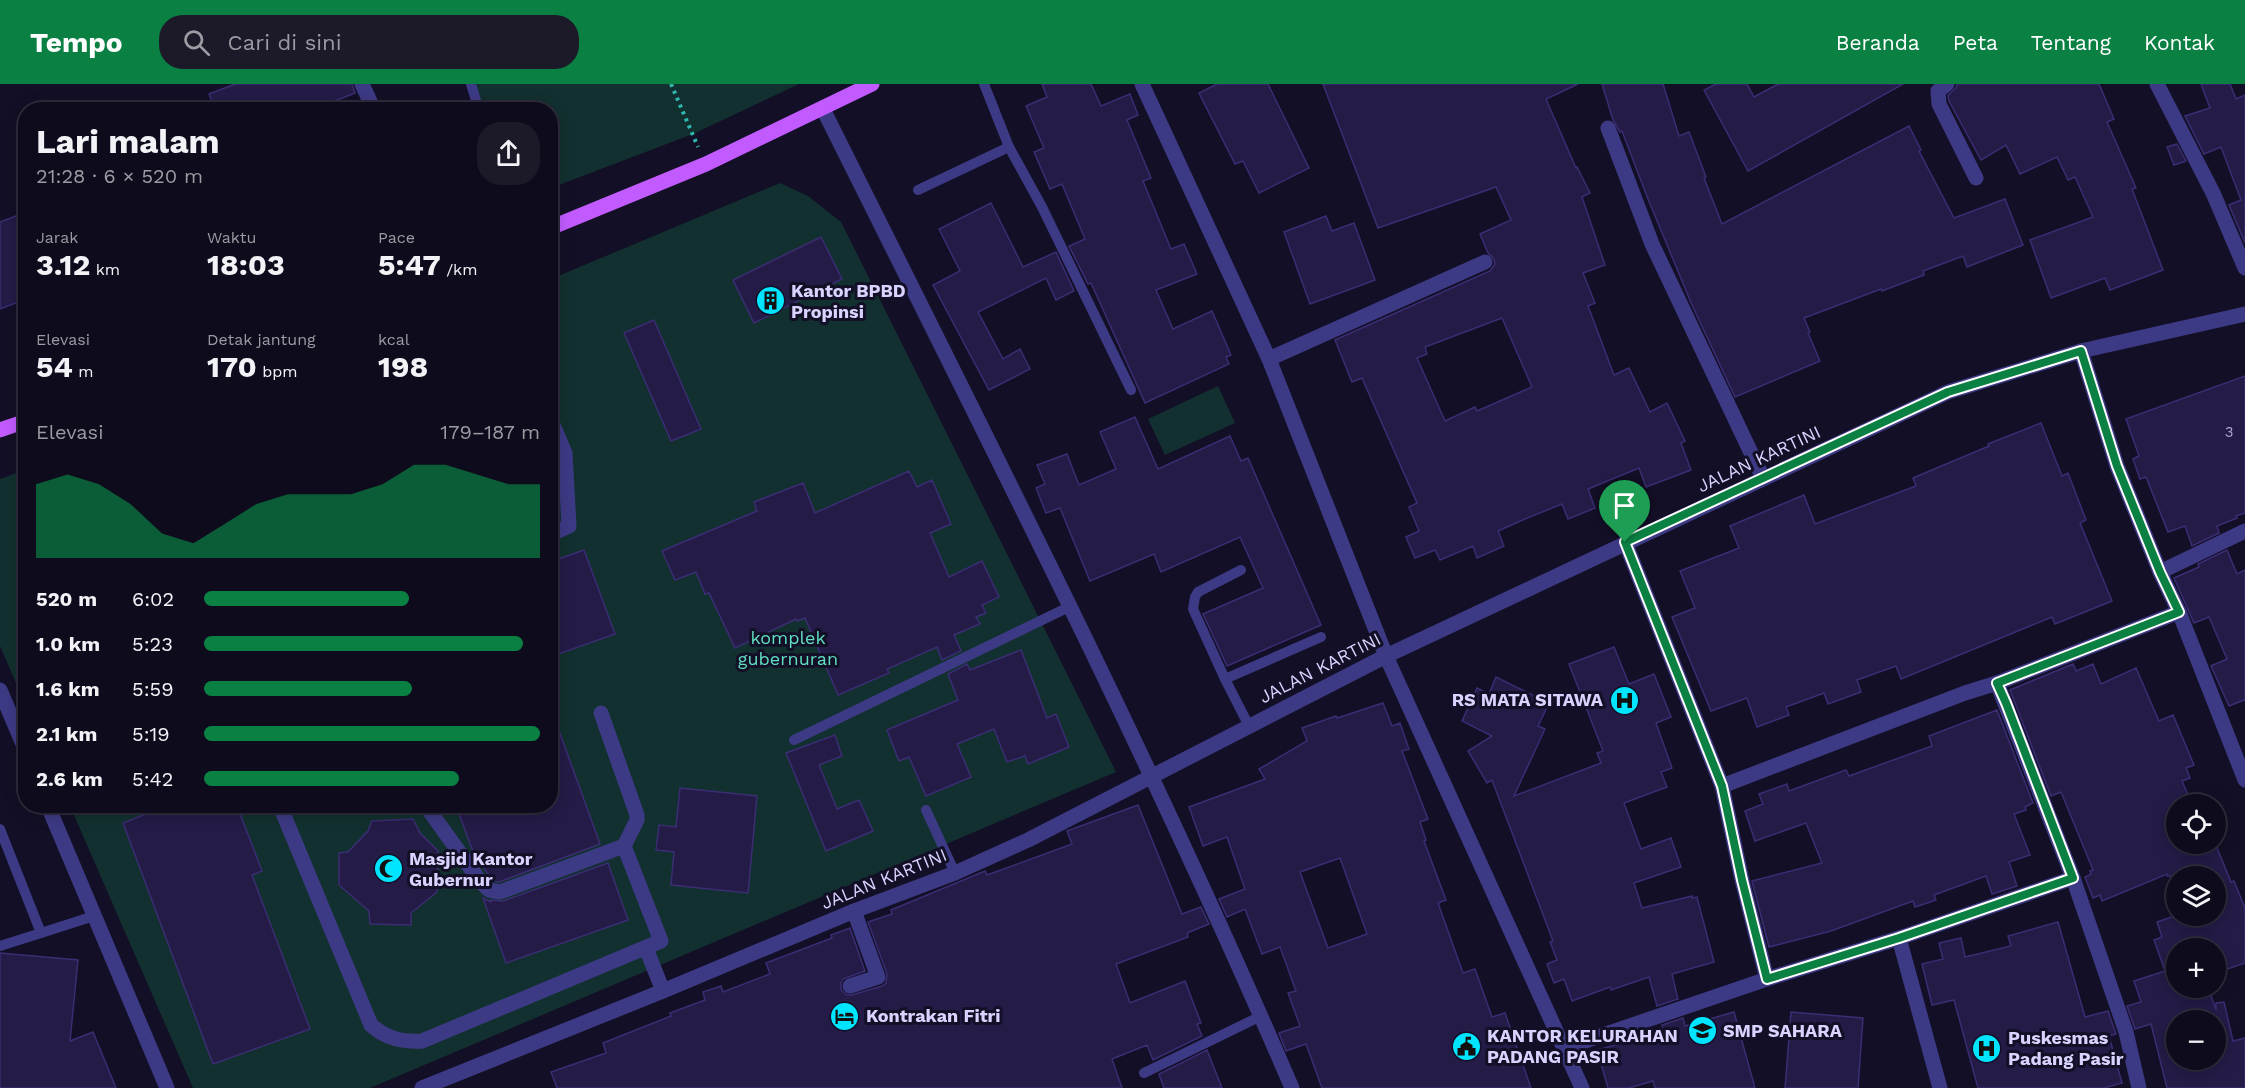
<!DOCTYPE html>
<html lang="id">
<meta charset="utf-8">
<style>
:root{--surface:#0e0b1c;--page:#1c1929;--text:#f1f3f6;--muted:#9b9ba3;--line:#2e2b3b;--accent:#0b8043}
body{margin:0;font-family:"Work Sans",sans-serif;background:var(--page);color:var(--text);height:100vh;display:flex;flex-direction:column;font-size:22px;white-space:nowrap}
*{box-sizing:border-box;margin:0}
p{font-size:20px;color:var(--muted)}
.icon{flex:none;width:33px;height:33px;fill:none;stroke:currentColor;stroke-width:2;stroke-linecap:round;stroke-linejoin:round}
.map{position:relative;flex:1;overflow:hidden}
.side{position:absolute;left:18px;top:18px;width:540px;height:711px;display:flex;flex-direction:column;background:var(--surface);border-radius:24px;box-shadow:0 3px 15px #0003,0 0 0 2px var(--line)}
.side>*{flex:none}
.fabs{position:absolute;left:2166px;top:710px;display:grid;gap:12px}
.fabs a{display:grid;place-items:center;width:60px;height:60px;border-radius:50%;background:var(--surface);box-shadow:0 3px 15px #0003,0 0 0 2px var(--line);font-size:30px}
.pin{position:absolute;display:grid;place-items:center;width:51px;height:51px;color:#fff;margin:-62px -26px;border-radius:50% 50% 50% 0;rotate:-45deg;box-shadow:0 0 6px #0007}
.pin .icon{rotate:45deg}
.round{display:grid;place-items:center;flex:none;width:63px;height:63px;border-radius:24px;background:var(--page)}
.overview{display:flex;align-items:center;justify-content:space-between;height:102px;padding:0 18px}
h1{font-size:33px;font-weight:700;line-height:45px}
.metrics{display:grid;grid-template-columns:repeat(3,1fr);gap:9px;height:102px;padding:6px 18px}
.metrics div{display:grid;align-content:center}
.metrics b{font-size:30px;font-weight:700}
.metrics small{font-size:16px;font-weight:400}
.metrics p{font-size:16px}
.chart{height:168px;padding:12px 18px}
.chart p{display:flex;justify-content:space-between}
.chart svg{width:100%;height:108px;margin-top:6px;fill:var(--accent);opacity:.7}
ul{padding:0 18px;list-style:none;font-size:20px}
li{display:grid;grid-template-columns:96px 72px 1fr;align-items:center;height:45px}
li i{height:15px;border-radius:8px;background:var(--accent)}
header{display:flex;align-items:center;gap:36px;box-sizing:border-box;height:84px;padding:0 30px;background:var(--accent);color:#fff}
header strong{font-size:28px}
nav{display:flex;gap:33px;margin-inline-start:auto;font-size:21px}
.search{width:420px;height:54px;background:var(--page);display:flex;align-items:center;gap:15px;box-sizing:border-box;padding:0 21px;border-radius:24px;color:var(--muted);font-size:22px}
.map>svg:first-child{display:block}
.green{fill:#12302f}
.building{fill:#241b47;stroke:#3b2d73;stroke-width:1.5;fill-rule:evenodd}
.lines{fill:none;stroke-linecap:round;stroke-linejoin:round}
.path{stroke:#2fb8b0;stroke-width:4;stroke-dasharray:3 4.5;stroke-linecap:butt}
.lane{stroke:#3d3a85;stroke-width:10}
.street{stroke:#3d3a85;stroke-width:15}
.primary{stroke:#c25bff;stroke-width:15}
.route-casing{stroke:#fff;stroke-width:12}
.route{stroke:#0b8043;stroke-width:8}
.labels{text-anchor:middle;stroke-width:6;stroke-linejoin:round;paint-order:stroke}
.number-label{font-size:15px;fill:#aca6d1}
.poi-label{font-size:18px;font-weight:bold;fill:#d9d4ff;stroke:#130f26;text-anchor:start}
.street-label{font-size:18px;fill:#d9d4ff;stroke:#130f26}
.park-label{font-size:18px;fill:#5fe0c0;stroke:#130f26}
</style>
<header>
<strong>Tempo</strong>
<div class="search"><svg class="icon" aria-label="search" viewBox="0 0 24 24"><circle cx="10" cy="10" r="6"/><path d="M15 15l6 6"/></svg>Cari di sini</div>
<nav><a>Beranda</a><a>Peta</a><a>Tentang</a><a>Kontak</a></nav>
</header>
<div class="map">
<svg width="2245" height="1004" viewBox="0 0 2245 1004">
<rect width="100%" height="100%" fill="#130f26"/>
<!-- green -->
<g class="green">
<path d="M469 0H799L693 50 551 104 550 26 476 25Z"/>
<path d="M780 99 808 112 841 138 1116 688 370 1004H193L70 722H550L551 195Z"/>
<path d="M1218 302 1235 339 1165 371 1148 335Z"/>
<path d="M25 386H26L25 620 0 562V395Z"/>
</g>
<!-- building -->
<g class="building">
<path d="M235 0H352L355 9 312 26H215L209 10Z"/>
<path d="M1042 0H1091L1101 22 1130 10 1138 31 1127 36 1151 94 1143 97 1171 165 1184 160 1197 190 1156 206 1173 245 1212 227 1231 271 1226 273 1229 280 1145 319 1091 199 1088 200 1069 162 1085 155 1062 100 1050 105 1034 68 1044 64 1026 22 1047 13Z"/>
<path d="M1217 0H1268L1309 84 1259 109 1243 77 1235 80 1199 9Z"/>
<path d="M1323 0H1578L1546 15 1576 84 1577 83 1590 109 1582 113 1605 181 1583 189 1595 219 1588 222 1614 291 1629 284 1650 328 1667 319 1685 357 1681 359 1691 386 1646 403 1639 384 1588 405 1595 424 1568 435 1562 420 1525 435 1498 447 1504 462 1477 474 1473 462 1440 476 1435 466 1415 474 1406 453 1419 447 1409 423 1417 419 1362 294 1352 298 1335 256 1490 187 1495 180 1494 175 1488 169 1480 150 1511 136 1496 103 1378 144ZM1502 234 1532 303 1477 327 1475 323 1445 337 1417 274 1427 270 1425 263Z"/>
<path d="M1602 0H1663L1679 52 1689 48 1706 93 1704 94 1722 140 1909 42 1921 66 1919 67 1954 134 2005 115 2023 161 1967 183 1963 172 1923 187 1924 191 1882 207 1881 205 1804 234 1810 248 1808 249 1820 277 1735 313 1692 221 1648 115 1622 47 1620 48 1613 36Z"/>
<path d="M1716 0H1747L1754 13 1778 0H1903L1748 87 1704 6Z"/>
<path d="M1957 0H2099L2114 35 2107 38 2136 104 2132 105 2163 186 2110 206 2105 194 2051 214 2030 156 2093 133 2075 93 2068 96 2057 73 2020 90 2006 61 1981 76 1949 17 1948 11 1956 4Z"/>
<path d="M2201 0H2230L2236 15 2245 11V159L2229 121 2241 116 2221 63 2204 70 2185 32 2210 24Z"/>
<path d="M2177 60 2186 77 2174 81 2167 63Z"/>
<path d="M991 119 1023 183 1056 168 1074 207 1056 216 1046 194 978 228 1003 275 1020 265 1030 285 989 306 933 201 960 187 939 145Z"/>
<path d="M26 128V215L0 225V138Z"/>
<path d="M1326 132 1332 147 1354 139 1375 196 1310 220 1284 148Z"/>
<path d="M821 153 842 195 754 239 733 196Z"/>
<path d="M654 236 701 345 671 357 624 249Z"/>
<path d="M2245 292V429L2236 432 2237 434 2217 442 2219 449 2192 462 2185 442 2168 448 2146 393 2140 395 2133 375 2139 372 2126 335Z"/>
<path d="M1135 333 1158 385 1230 352 1241 377 1248 374 1321 541 1227 582 1203 530 1263 504 1240 453 1161 488 1154 470 1090 497 1060 424 1046 429 1036 404 1045 400 1037 381 1067 370 1079 401 1116 385 1100 348Z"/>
<path d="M2041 339 2062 392 2068 389 2086 436 2080 439 2112 517 2055 540 2052 533 1901 595 1896 582 1857 596 1861 608 1828 620 1824 609 1786 623 1789 631 1757 643 1747 614 1711 627 1672 533 1695 524 1680 487 1739 464 1730 442 1804 411 1815 440 1916 402 1913 394 1989 362 1988 360Z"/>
<path d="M909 387 917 403 932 396 951 440 930 449 949 493 982 477 999 513 982 521 986 529 976 533 980 540 954 551 961 567 942 576 937 563 887 585 889 589 838 611 805 534 797 537 796 535 735 564 709 509 705 510 696 488 675 496 662 467 757 427 754 418 803 399 815 429Z"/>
<path d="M584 466 615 550 550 573V478Z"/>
<path d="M2227 466 2237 490 2245 486V617L2244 616 2229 622 2211 582 2227 575 2209 533 2194 539 2174 494 2199 483 2198 480Z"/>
<path d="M1614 563 1629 600 1654 590 1671 633 1656 639 1672 684 1661 688 1667 703 1624 719 1641 765 1671 754 1681 783 1634 799 1642 824 1692 812V814L1697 813 1714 878 1672 890 1678 915 1657 922 1649 893 1611 906 1610 903 1572 917 1564 895 1554 899 1547 880 1557 876 1550 858 1553 857 1492 696 1487 699 1468 667 1492 652 1462 637 1477 604 1489 610 1496 593 1549 619 1538 642 1545 645 1514 712 1601 679 1597 669 1603 667 1569 580Z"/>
<path d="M1021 566 1047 634 1056 630 1069 663 1028 680 1025 672 1007 678 994 645 957 660 971 693 926 712 909 673 899 677 887 646 958 616 948 590 967 580 970 586Z"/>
<path d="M2073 580 2076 587 2093 580 2101 600 2136 584 2159 637 2173 631 2194 681 2186 684 2190 694 2182 697 2192 720H2176V759H2215L2231 798 2234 797 2245 824V879L2216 889V864H2176V903H2208L2216 926V919L2224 918 2233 957 2245 954V1004H2167L2151 940 2135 945 2127 922 2141 918 2134 897 2165 887 2154 856 2162 853 2157 838 2177 831H2216V792H2167V790L2102 817 2100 811 2093 814 2085 793 2091 790 2090 787 2093 786 2061 708 2051 712 2010 606ZM2176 936H2216V975H2176Z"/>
<path d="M1383 619 1392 642 1400 639 1409 665 1402 667 1428 735 1420 738 1426 756 1424 757 1446 816 1438 819 1463 889 1475 885 1492 933 1505 929 1531 1004H1322L1306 960 1286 967 1279 949 1300 942 1288 909 1296 907 1280 863 1262 870 1245 825 1227 833 1219 815 1245 805 1227 753 1203 762 1189 723 1265 695 1259 685 1307 657 1302 644 1336 632 1337 634ZM1340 774 1367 850 1328 864 1300 788Z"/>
<path d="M1997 626 2033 719 2025 723 2026 726 2014 730 2030 771 2009 778 2017 802 1992 810 1986 792 1934 811 1936 816 1915 823 1913 817 1831 847 1769 863 1752 797 1822 779 1806 739 1755 757 1745 727 1763 720 1759 710 1787 700 1789 707 1846 686 1849 692 1932 662 1929 652Z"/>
<path d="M553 630 600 760 499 798 494 797 475 773 456 722H550V631Z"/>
<path d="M835 651 842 672 819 681 837 725 859 716 873 747 826 767 786 669Z"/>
<path d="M680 704 757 712 748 809 671 801 674 768 656 766 659 741 676 743Z"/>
<path d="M1138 721 1182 830 1201 823 1209 840 1187 849 1188 853 1116 880 1130 919 1185 897 1201 939 1197 940 1202 952 1153 976 1147 961 1112 975 1122 1004H557L551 988 606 969 603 959 671 932 670 929 705 916 703 908 721 902 723 908 770 890 766 879 832 854 831 851 850 844 865 887 843 895 841 899V906L847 911H852L882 902 886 899 887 890 868 838 892 830 891 826 985 787 987 791 1072 760 1067 747Z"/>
<path d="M167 722H237L262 787 252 791 310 945 213 980 123 739Z"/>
<path d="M413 735 420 749 438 767 437 808 411 829V841L370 840 369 827 339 801V769L348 768 368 747 372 737Z"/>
<path d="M608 779 628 836 506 879 483 814 491 818V816L503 817Z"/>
<path d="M2058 838 2085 933 2108 927 2116 950 2109 952 2122 999 2104 1004H1978L1954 916 1932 921 1922 880 1943 875 1939 859 1961 854 1965 873 2011 862 2008 852Z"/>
<path d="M0 869 78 876 70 957 93 948 116 1004H0Z"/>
<path d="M1734 928 1755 1004H1655L1653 997 1629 1004H1608L1597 966 1663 948 1662 941 1683 934 1685 942Z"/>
<path d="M1791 928 1863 934 1858 1004H1785Z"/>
<path d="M1207 966 1222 1004H1164L1159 990Z"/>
</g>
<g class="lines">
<!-- path -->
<path class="path" d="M671 0 698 63"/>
<!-- lane -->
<g class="lane">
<path d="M471 0 479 26"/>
<path d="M984 0 1009 63 1042 123 1131 306"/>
<path d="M918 106 1009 63"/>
<path d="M1241 486 1198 508 1195 513 1193 525 1225 595 1249 642"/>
<path d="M1225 595 1321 553"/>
<path d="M794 656 1071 522"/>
<path d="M926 726 955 789"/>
<path d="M0 745 41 849 0 862"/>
<path d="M41 849 94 832"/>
<path d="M1144 989 1261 932"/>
</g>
<!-- street -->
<g class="street">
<path d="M362 0 374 26"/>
<path d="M1142 0 1269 275 1386 572 1582 1004"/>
<path d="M1947 0 1938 7 1939 20 1976 94"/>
<path d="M2157 0 2213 109 2245 184"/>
<path d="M823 25C984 348 1149 671 1292 1004"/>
<path d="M1608 44 1652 160 1763 394"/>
<path d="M2081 267 2117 382 2160 488 2179 528 2245 696"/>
<path d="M1269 275 1485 178"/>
<path d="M550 334 565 369 569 442 550 451"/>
<path d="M1625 458 1722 702 1742 796 1767 895"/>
<path d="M2160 488 2245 447"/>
<path d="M1997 599 2073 794 2126 948 2139 1004"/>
<path d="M0 606 26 667"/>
<path d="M1722 702 1965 609 1997 599 2179 528"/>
<path d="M48 722 167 1004"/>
<path d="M280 722 371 941C387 955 402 958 422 957L661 857 624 762 637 736V731L601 629"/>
<path d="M426 722 480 797 489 806 500 808 624 762"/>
<path d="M1899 854 1940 1004"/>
<path d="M646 864 663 907"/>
<path d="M850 902 878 893 854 827"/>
<path d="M1565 964 1767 895 1899 854 2073 794"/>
<path d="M422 1004 663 907 854 827 955 789 1028 756 1386 572 1948 308 2081 267 2245 230"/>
</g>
<!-- primary -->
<g class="primary">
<path d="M550 144 706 80 872 0"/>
<path d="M0 346 26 337"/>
</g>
</g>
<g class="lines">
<defs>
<path id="route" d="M2081 267 2117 382 2160 488 2179 528 1997 599 2006 619 2073 794 1899 854 1767 895 1742 796 1722 702 1625 458 1948 308Z"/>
</defs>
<!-- route casing -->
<use href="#route" class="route-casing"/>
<!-- route -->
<use href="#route" class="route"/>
</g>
<!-- icons -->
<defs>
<symbol id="building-disc" viewBox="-11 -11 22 22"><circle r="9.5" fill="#00e5ff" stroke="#130f26"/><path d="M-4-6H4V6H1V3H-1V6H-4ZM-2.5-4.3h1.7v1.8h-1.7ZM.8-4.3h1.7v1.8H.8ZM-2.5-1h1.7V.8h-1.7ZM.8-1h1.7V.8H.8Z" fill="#111"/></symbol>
<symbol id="hospital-disc" viewBox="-11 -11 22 22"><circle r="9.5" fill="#00e5ff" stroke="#130f26"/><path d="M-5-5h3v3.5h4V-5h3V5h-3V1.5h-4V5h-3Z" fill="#111"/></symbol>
<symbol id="mosque-disc" viewBox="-11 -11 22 22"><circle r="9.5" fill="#00e5ff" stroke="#130f26"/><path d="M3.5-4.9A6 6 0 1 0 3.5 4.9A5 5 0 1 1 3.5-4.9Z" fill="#111"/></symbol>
<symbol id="hotel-disc" viewBox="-11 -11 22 22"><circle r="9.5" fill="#00e5ff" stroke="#130f26"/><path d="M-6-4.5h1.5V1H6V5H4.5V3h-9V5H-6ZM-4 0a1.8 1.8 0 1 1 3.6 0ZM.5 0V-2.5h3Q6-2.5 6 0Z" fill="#111"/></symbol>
<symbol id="school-disc" viewBox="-11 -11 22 22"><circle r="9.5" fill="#00e5ff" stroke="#130f26"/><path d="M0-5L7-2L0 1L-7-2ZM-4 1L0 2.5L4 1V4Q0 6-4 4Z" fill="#111"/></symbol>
<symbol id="civic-disc" viewBox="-11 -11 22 22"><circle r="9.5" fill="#00e5ff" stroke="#130f26"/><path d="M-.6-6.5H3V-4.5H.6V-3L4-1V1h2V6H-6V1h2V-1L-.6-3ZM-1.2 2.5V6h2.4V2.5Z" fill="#111"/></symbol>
</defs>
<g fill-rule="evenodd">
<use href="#building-disc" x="754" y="200" width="33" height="33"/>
<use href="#hospital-disc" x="1608" y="600" width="33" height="33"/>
<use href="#mosque-disc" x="372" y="768" width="33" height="33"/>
<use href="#hotel-disc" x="828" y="916" width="33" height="33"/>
<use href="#school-disc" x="1686" y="930" width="33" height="33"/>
<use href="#civic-disc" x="1450" y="946" width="33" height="33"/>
<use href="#hospital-disc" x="1970" y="948" width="33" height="33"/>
</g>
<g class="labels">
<!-- number labels -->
<g class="number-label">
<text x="2229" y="353">3</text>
</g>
<!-- poi labels -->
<g class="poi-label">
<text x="791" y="213">Kantor BPBD<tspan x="791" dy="21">Propinsi</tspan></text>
<text x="1603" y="622" text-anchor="end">RS MATA SITAWA</text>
<text x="409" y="781">Masjid Kantor<tspan x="409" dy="21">Gubernur</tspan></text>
<text x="866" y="938">Kontrakan Fitri</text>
<text x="1723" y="953">SMP SAHARA</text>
<text x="1487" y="958">KANTOR KELURAHAN<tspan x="1487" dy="21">PADANG PASIR</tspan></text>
<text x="2008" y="960">Puskesmas<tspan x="2008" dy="21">Padang Pasir</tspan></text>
</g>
<!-- street labels -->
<g class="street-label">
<text transform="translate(1759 375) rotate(-25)" y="6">JALAN KARTINI</text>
<text transform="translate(1320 584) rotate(-27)" y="6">JALAN KARTINI</text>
<text transform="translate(884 795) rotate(-22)" y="6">JALAN KARTINI</text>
</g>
<!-- park labels -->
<g class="park-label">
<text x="788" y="560">komplek<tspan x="788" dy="21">gubernuran</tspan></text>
</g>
</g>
</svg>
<div class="fabs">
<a><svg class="icon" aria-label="locate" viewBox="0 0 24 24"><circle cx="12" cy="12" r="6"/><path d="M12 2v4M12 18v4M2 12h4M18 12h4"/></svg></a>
<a><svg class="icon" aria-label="layers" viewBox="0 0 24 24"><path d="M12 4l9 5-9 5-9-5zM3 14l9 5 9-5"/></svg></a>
<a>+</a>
<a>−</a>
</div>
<div class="pin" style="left:1625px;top:458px;background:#1e9e55"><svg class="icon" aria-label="arrive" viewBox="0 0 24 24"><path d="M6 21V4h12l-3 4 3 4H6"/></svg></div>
<section class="side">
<div class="overview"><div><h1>Lari malam</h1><p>21:28 · 6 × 520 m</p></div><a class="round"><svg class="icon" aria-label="share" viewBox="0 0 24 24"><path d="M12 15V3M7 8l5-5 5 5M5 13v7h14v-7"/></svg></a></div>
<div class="metrics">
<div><p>Jarak</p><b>3.12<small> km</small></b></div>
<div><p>Waktu</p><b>18:03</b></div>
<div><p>Pace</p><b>5:47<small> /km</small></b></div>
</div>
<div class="metrics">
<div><p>Elevasi</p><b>54<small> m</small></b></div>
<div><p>Detak jantung</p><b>170<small> bpm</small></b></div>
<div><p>kcal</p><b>198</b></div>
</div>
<div class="chart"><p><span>Elevasi</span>179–187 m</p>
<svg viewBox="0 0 160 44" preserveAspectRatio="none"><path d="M0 44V14L10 10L20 14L30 22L40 34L50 38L60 30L70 22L80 18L90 18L100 18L110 14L120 6L130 6L140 10L150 14L160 14V44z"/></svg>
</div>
<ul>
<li><b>520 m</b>6:02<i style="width:61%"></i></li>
<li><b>1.0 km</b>5:23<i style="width:95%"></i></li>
<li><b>1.6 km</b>5:59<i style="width:62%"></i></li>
<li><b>2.1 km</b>5:19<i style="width:100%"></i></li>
<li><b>2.6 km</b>5:42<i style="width:76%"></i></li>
</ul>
</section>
</div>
